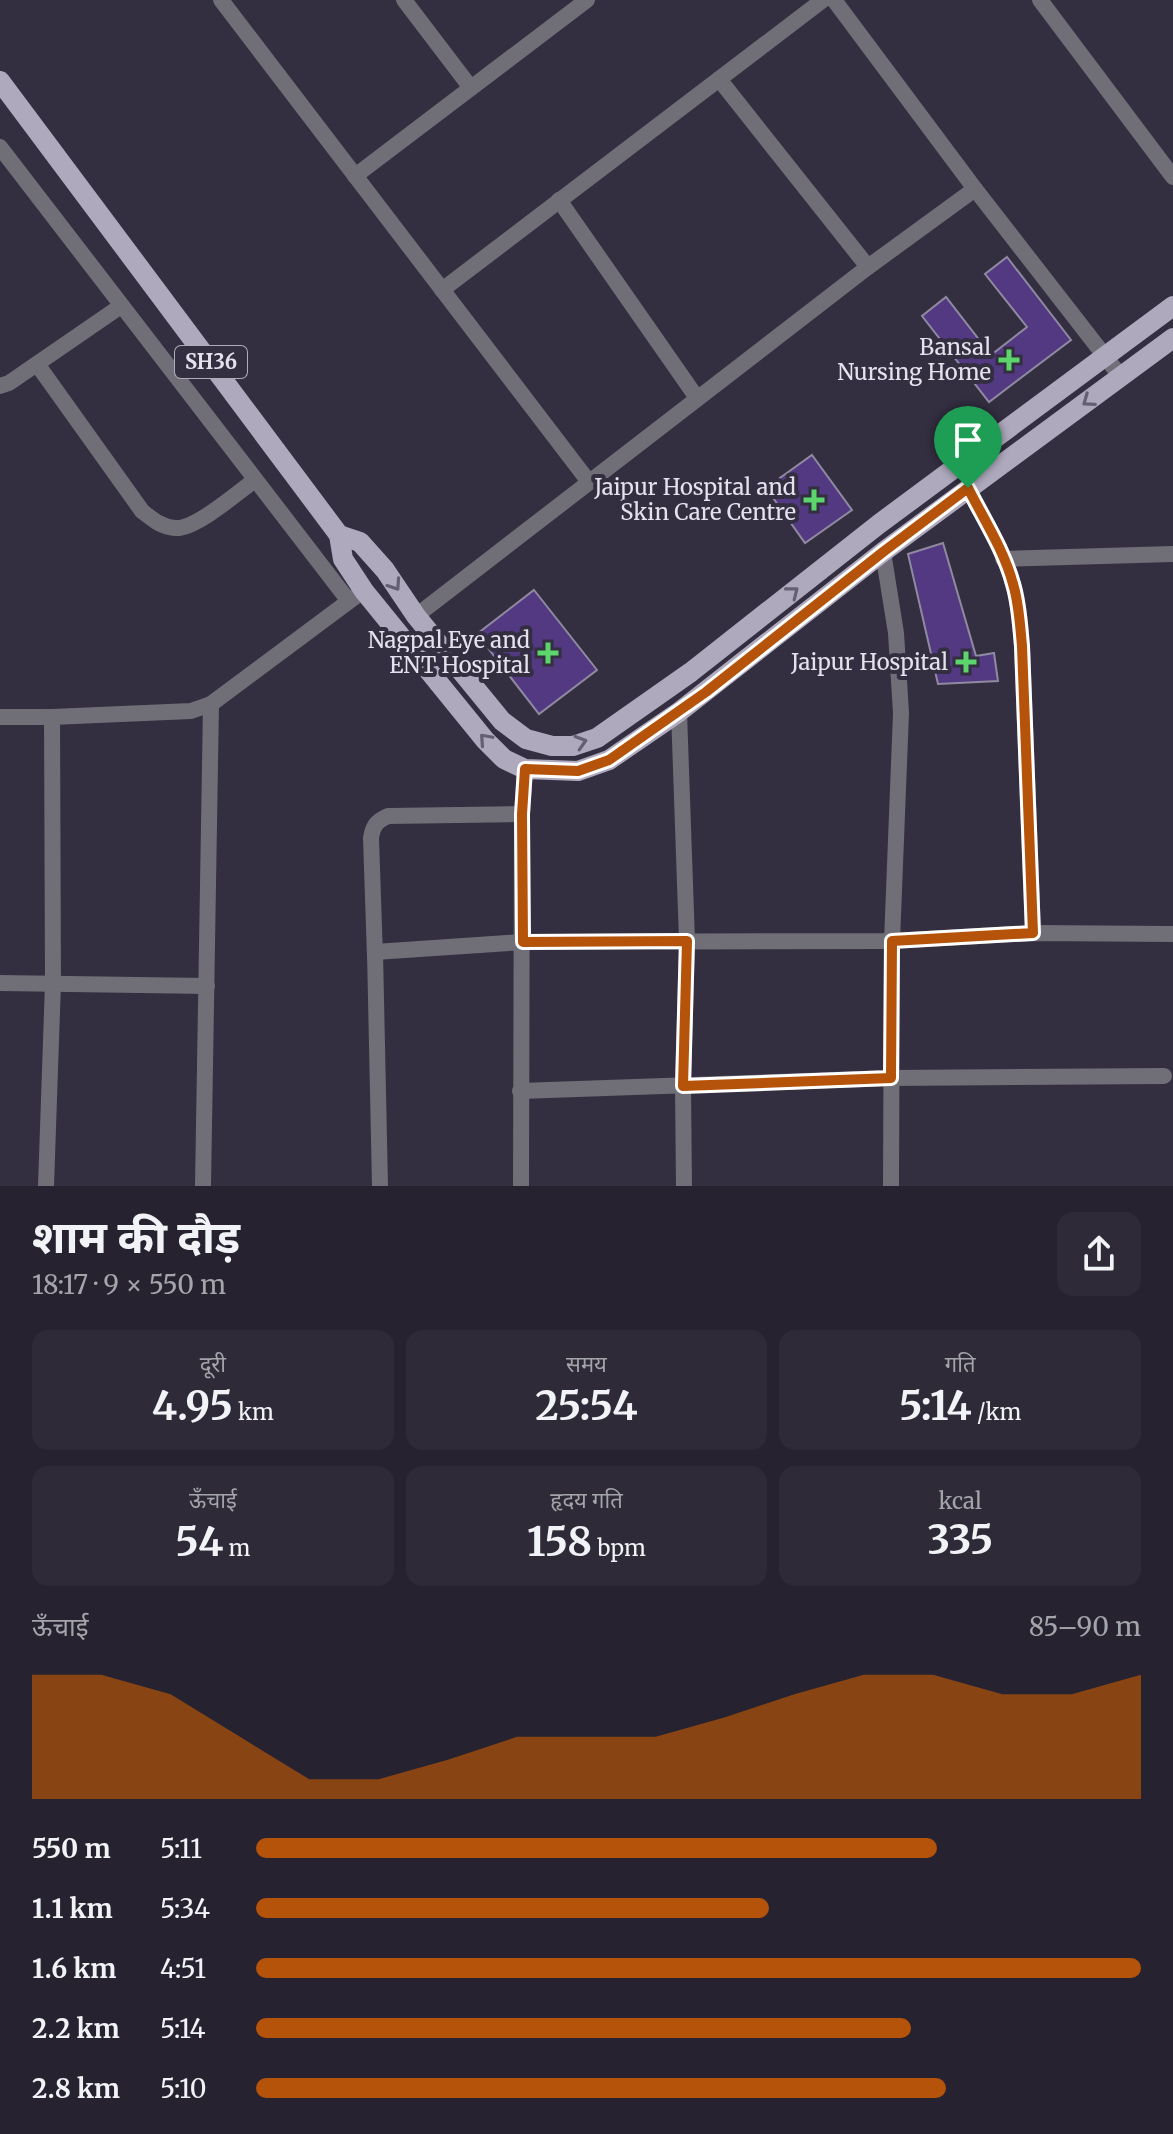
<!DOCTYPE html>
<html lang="hi">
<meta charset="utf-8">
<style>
:root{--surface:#262230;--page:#2e2a38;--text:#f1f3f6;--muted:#a4a4ab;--accent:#b45309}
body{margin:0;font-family:Merriweather,"Noto Sans Devanagari",serif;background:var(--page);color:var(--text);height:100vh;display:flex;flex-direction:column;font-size:30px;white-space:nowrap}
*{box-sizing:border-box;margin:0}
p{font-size:26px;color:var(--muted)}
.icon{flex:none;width:44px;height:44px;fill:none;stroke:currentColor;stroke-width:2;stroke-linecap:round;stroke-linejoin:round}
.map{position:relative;height:1186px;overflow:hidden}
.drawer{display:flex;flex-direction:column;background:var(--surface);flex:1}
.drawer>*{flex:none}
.pin{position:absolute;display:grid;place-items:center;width:68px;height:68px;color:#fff;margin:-82px -34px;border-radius:50% 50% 50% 0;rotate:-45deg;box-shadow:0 0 8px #0007}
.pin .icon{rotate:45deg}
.round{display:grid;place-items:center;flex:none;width:84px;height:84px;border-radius:16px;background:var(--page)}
.head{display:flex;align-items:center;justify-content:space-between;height:136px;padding:0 32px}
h1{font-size:44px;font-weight:700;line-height:60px}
.figures{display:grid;grid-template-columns:repeat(3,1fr);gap:12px;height:136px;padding:8px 32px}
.figures div{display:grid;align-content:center;border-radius:16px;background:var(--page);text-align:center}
.figures b{font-size:40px;font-weight:700}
.figures small{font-size:22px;font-weight:400}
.figures p{font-size:22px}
.chart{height:224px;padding:16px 32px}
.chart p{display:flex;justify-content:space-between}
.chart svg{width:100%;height:144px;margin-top:8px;fill:var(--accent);opacity:.7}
ul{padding:0 32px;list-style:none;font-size:26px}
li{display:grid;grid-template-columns:128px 96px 1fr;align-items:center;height:60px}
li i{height:20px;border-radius:10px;background:var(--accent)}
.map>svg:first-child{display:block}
.building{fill:#523982;stroke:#8f8aa0;stroke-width:2}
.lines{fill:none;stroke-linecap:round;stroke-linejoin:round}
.minor{stroke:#706e77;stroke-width:16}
.primary{stroke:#aea9bd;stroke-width:20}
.oneway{stroke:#645f72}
.route-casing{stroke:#fff;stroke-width:16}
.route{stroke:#b45309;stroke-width:10}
.poi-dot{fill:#5cd56d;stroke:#332e40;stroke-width:3}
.labels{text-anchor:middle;stroke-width:8;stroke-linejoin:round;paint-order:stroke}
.shield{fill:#332e40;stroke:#b0acba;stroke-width:2}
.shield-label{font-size:20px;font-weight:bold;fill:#e5e2ee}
.poi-label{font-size:22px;fill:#e5e2ee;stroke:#332e40;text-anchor:end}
</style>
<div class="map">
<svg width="1173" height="1186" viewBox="0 0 1173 1186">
<rect width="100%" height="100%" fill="#332e40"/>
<!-- building -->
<g class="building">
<path d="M1007 257 1071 340 989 402 922 316 946 297 991 355 1027 327 985 274Z"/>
<path d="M812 455 852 510 805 543 766 488Z"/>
<path d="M943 543 976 656 994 653 998 681 938 684 908 554Z"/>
<path d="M534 590 597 670 539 714 477 634Z"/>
</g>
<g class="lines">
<!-- minor -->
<g class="minor">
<path d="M221 0 589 482"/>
<path d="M404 0 471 88"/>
<path d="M834 0 975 189 1121 377"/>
<path d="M1040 0 1173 177"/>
<path d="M719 79 868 267"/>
<path d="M0 147 348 600"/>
<path d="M355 176 587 0"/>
<path d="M559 200 697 398"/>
<path d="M442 290 823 0"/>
<path d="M37 364 142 511C152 519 161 527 175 528 195 530 238 492 255 480"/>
<path d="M0 386 9 383 121 306"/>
<path d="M968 488C983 518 1004 550 1013 584 1019 603 1020 625 1022 646L1033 933"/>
<path d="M883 552 896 633 901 713 892 941 891 1186"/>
<path d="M1003 559 1173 554"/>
<path d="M416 616 868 267 975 189"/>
<path d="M679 712 687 941 683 1086 684 1186"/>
<path d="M0 717H52L191 711 211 704 356 596"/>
<path d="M375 957 371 838C373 825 377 821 388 816L522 814"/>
<path d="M0 983 207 986"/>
<path d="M520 1091 891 1078 1164 1076"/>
<path d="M46 1186 53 983 52 717"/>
<path d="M203 1186 211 704"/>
<path d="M380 1186 375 952 523 942 892 941 1033 933 1173 934"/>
<path d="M521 1186 522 814 525 769"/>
</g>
<!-- primary -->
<g class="primary">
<path d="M0 81 339 535 343 559 364 591 485 740 504 759 525 769 578 771 609 760 679 712 883 552 1173 338"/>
<path d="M339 535 360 542 385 570 416 616 502 721 526 739 552 746H573L597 738 691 672 879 524 1173 306"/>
</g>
</g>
<!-- one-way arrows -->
<defs><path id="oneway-chevron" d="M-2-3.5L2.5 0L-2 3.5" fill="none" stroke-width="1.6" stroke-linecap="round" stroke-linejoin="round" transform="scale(2)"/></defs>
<g class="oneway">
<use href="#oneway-chevron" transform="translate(1088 401) rotate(144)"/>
<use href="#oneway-chevron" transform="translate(395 585) rotate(56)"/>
<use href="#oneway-chevron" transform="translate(793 592) rotate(-38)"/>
<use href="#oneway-chevron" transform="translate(485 739) rotate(-132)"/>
<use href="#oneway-chevron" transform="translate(581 742) rotate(-17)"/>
</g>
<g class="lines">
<defs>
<path id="route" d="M968 488C983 518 1004 550 1013 584 1019 603 1020 625 1022 646L1033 933 892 941 891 1078 683 1086 687 941 523 942 522 814 525 769 578 771 609 760 706 692 883 552Z"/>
</defs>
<!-- route casing -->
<use href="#route" class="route-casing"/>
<!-- route -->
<use href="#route" class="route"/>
</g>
<!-- markers -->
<g class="poi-dot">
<path d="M1005 348h8v8h8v8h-8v8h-8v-8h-8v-8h8z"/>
<path d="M810 488h8v8h8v8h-8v8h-8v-8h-8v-8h8z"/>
<path d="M544 641h8v8h8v8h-8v8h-8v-8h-8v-8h8z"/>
<path d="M962 650h8v8h8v8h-8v8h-8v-8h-8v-8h8z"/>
</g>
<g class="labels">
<!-- shield labels -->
<rect class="shield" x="175" y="346" width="72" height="32" rx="6"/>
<g class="shield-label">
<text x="211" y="369">SH36</text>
</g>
<!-- poi labels -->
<g class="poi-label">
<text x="991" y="355">Bansal<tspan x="991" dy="25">Nursing Home</tspan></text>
<text x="796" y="495">Jaipur Hospital and<tspan x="796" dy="25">Skin Care Centre</tspan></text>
<text x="530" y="648">Nagpal Eye and<tspan x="530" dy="25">ENT Hospital</tspan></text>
<text x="948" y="670">Jaipur Hospital</text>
</g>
</g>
</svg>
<div class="pin" style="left:968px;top:488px;background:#1e9e55"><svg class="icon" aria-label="arrive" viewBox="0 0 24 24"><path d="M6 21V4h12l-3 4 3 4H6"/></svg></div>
</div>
<section class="drawer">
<div class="head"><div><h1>शाम की दौड़</h1><p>18:17 · 9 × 550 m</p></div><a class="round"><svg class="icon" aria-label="share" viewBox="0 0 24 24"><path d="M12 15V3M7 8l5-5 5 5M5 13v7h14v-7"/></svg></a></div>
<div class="figures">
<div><p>दूरी</p><b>4.95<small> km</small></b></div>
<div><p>समय</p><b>25:54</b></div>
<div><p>गति</p><b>5:14<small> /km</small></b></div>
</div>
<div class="figures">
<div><p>ऊँचाई</p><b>54<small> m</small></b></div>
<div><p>हृदय गति</p><b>158<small> bpm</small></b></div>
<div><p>kcal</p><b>335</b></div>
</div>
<div class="chart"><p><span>ऊँचाई</span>85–90 m</p>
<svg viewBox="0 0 160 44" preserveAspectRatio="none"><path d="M0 44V6L10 6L20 12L30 25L40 38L50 38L60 32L70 25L80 25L90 25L100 19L110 12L120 6L130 6L140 12L150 12L160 6V44z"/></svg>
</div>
<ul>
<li><b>550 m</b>5:11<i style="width:77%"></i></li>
<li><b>1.1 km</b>5:34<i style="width:58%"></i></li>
<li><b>1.6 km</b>4:51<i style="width:100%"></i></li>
<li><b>2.2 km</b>5:14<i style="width:74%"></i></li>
<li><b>2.8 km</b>5:10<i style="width:78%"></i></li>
</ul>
</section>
